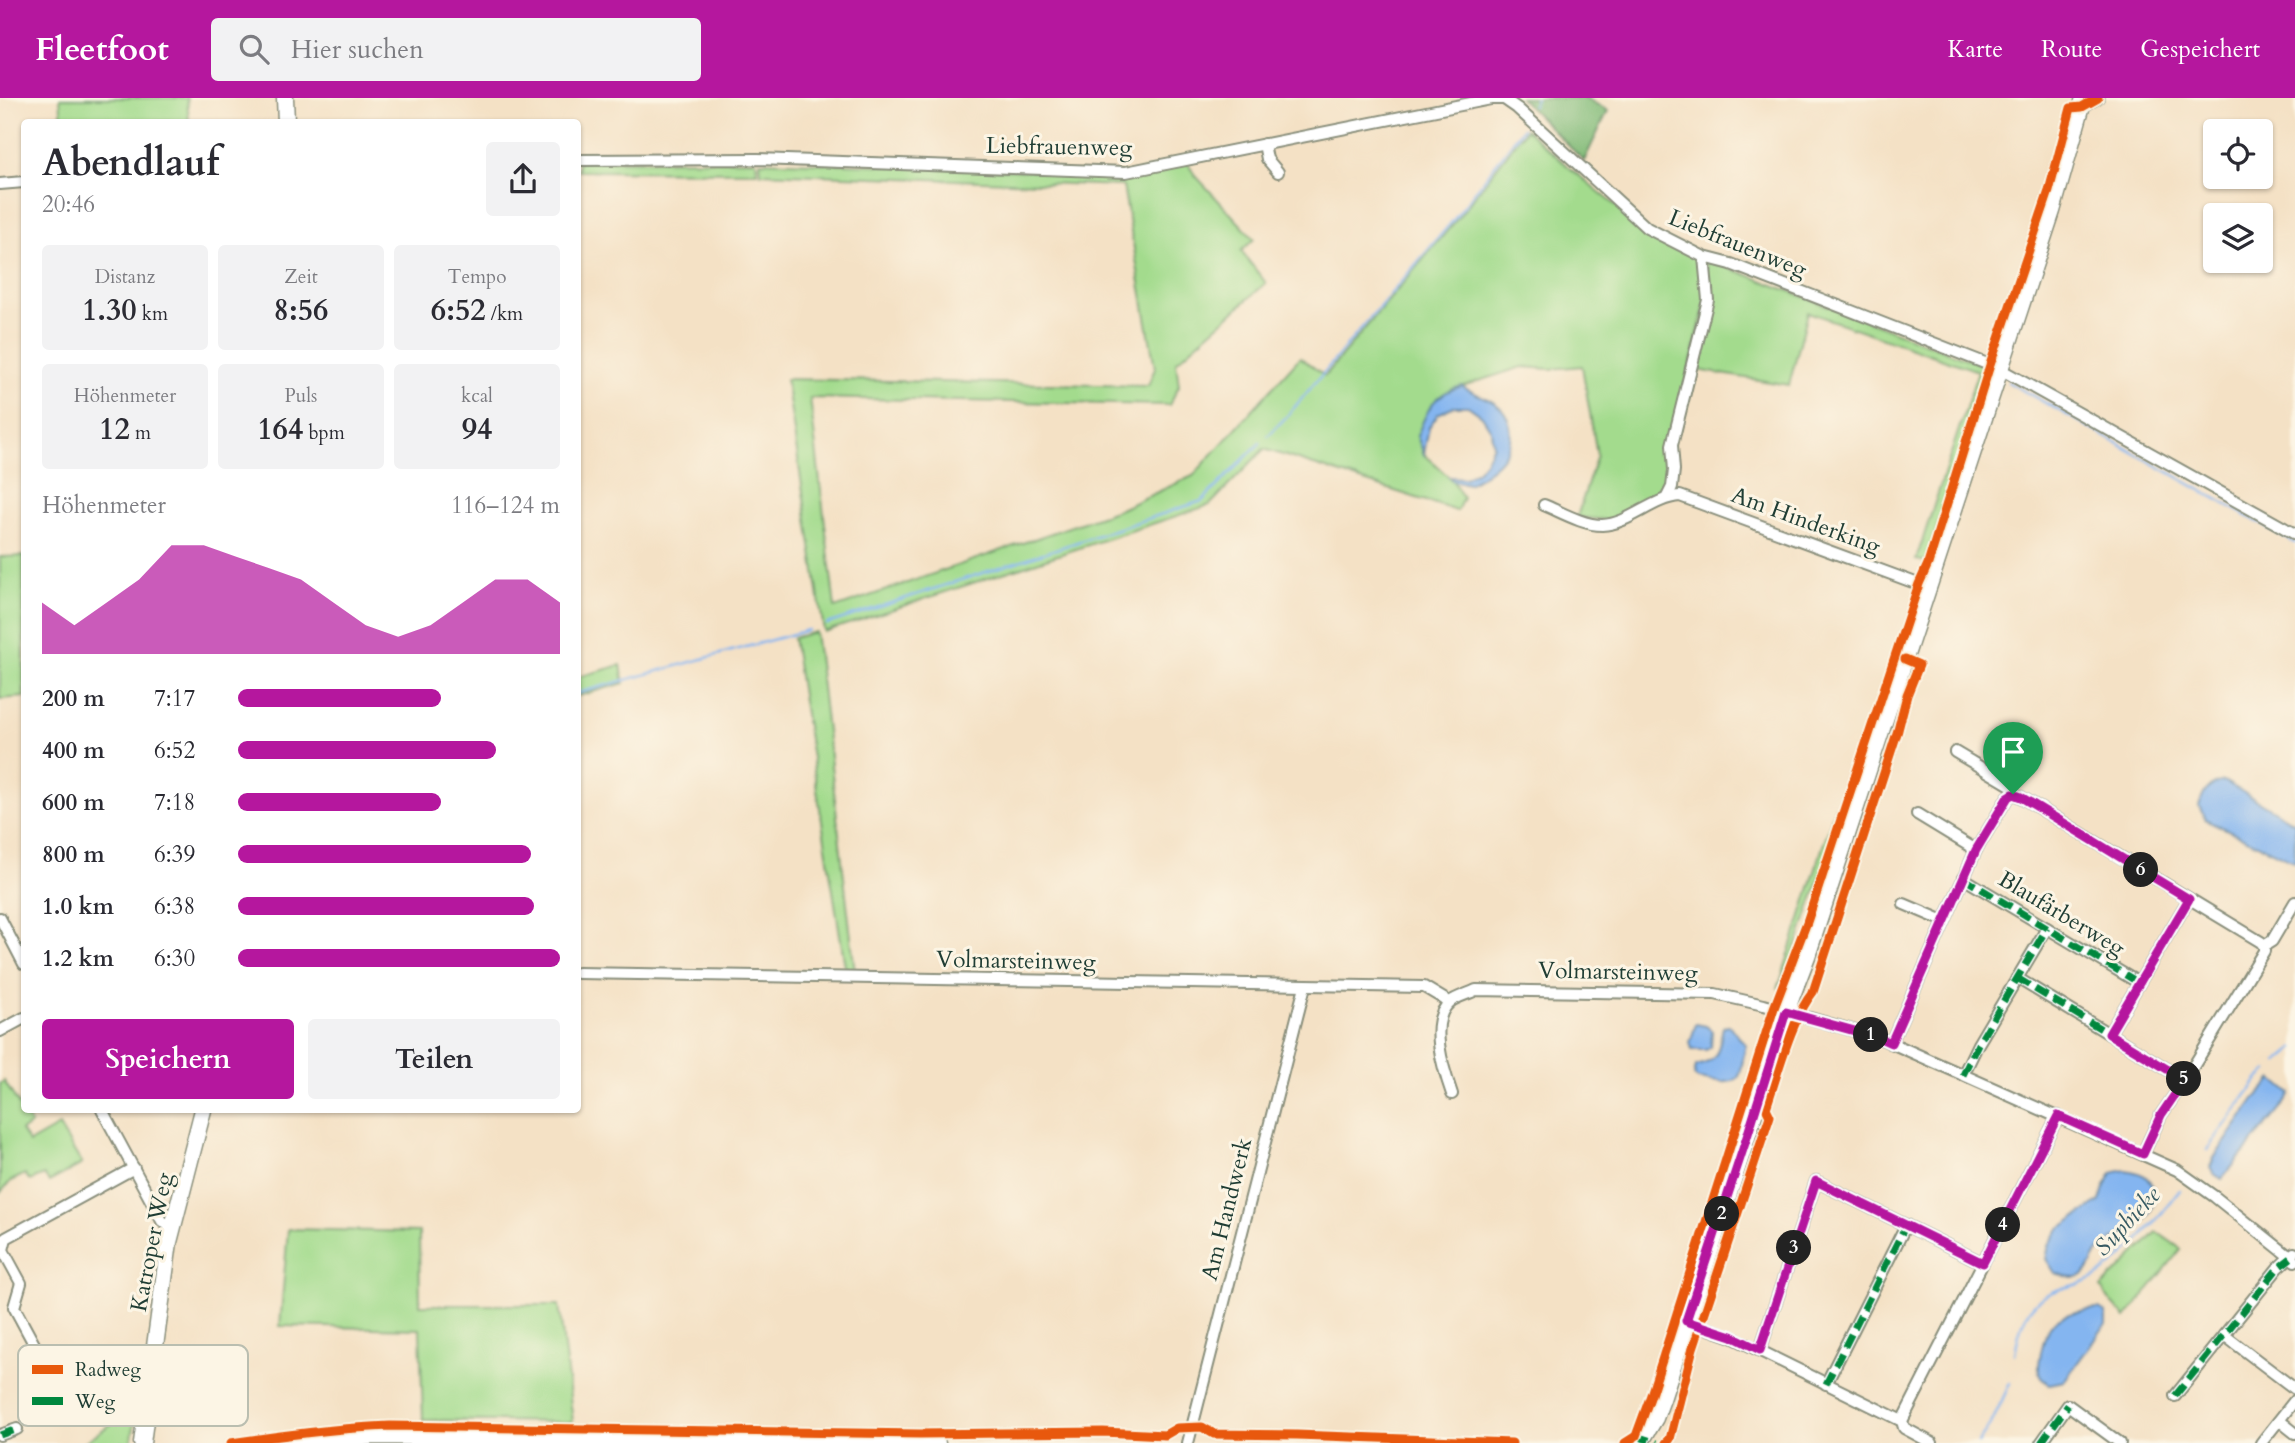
<!DOCTYPE html>
<html lang="de">
<meta charset="utf-8">
<style>
:root{--surface:#fff;--page:#f2f2f3;--text:#2b2b33;--muted:#7c7c81;--accent:#b5179e}
body{margin:0;font-family:Cardo,serif;background:var(--page);color:var(--text);height:100vh;display:flex;flex-direction:column;font-size:26px;white-space:nowrap}
*{box-sizing:border-box;margin:0}
p{font-size:23px;color:var(--muted)}
.icon{flex:none;width:38px;height:38px;fill:none;stroke:currentColor;stroke-width:2;stroke-linecap:round;stroke-linejoin:round}
.map{position:relative;flex:1;overflow:hidden}
.side{position:absolute;left:21px;top:21px;width:560px;height:994px;display:flex;flex-direction:column;background:var(--surface);border-radius:7px;box-shadow:0 2px 5px #0004}
.side>*{flex:none}
.buttons{position:absolute;left:2203px;top:21px;display:grid;gap:14px}
.buttons a{display:grid;place-items:center;width:70px;height:70px;border-radius:7px;background:var(--surface);box-shadow:0 2px 5px #0004;font-size:35px}
.pin{position:absolute;display:grid;place-items:center;width:60px;height:60px;color:#fff;margin:-72px -30px;border-radius:50% 50% 50% 0;rotate:-45deg;box-shadow:0 0 7px #0007}
.pin .icon{rotate:45deg}
.km{position:absolute;width:35px;height:35px;margin:-18px;border-radius:50%;background:#222;color:#fff;font-size:19px;line-height:35px;text-align:center}
.round{display:grid;place-items:center;flex:none;width:74px;height:74px;border-radius:7px;background:var(--page)}
.overview{display:flex;align-items:center;justify-content:space-between;height:119px;padding:0 21px}
h1{font-size:38px;font-weight:700;line-height:52px}
.figures{display:grid;grid-template-columns:repeat(3,1fr);gap:10px;height:119px;padding:7px 21px}
.figures div{display:grid;align-content:center;border-radius:7px;background:var(--page);text-align:center}
.figures b{font-size:30px;font-weight:700}
.figures small{font-size:19px;font-weight:400}
.figures p{font-size:19px}
.chart{height:196px;padding:14px 21px}
.chart p{display:flex;justify-content:space-between}
.chart svg{width:100%;height:126px;margin-top:7px;fill:var(--accent);opacity:.7}
.cta{display:flex;gap:14px;margin-top:auto;padding:14px 21px}
.cta a{flex:1;height:80px;border-radius:7px;background:var(--accent);color:#fff;font-size:28px;font-weight:700;line-height:80px;text-align:center}
.cta a+a{background:var(--page);color:var(--text)}
ul{padding:0 21px;list-style:none;font-size:23px}
li{display:grid;grid-template-columns:112px 84px 1fr;align-items:center;height:52px}
li i{height:18px;border-radius:9px;background:var(--accent)}
header{display:flex;align-items:center;gap:42px;box-sizing:border-box;height:98px;padding:0 35px;background:var(--accent);color:#fff}
header strong{font-size:33px}
nav{display:flex;gap:38px;margin-inline-start:auto;font-size:24px}
.search{width:490px;height:63px;background:var(--page);display:flex;align-items:center;gap:18px;box-sizing:border-box;padding:0 24px;border-radius:7px;color:var(--muted);font-size:26px}
.map>svg:first-child{display:block}
.green{fill:#a3db8d;stroke:#618c60;stroke-width:2}
.forest{fill:#82bb78;stroke:#507c56;stroke-width:2}
.water{fill:#84b5f0;stroke:#527992;stroke-width:2}
.lines{fill:none;stroke-linecap:round;stroke-linejoin:round}
.stream{stroke:#84b5f0;stroke-width:2.5}
.street-casing{stroke:#8a8f7c;stroke-width:14}
.secondary-casing{stroke:#8a8f7c;stroke-width:19}
.street{stroke:#fff;stroke-width:10}
.secondary{stroke:#fff;stroke-width:16}
.quiet{stroke:#00873e;stroke-width:7;stroke-dasharray:14 7;stroke-linecap:butt}
.cycleway-casing{stroke:#fcf5e5;stroke-width:13}
.cycleway{stroke:#e8590c;stroke-width:9}
.route-casing{stroke:#fff;stroke-width:14}
.route{stroke:#b5179e;stroke-width:9}
.labels{text-anchor:middle;stroke-width:6;stroke-linejoin:round;paint-order:stroke}
.street-label{font-size:23px;fill:#1f3d34;stroke:#fcf5e5}
.water-label{font-size:24px;font-style:italic;fill:#385b63;stroke:#fcf5e5}
.key{fill:#fcf5e5;stroke:#babeb0;stroke-width:2}
.key-label{font-size:19px;fill:#1f3d34}
</style>
<header>
<strong>Fleetfoot</strong>
<div class="search"><svg class="icon" aria-label="search" viewBox="0 0 24 24"><circle cx="10" cy="10" r="6"/><path d="M15 15l6 6"/></svg>Hier suchen</div>
<nav><a>Karte</a><a>Route</a><a>Gespeichert</a></nav>
</header>
<div class="map">
<svg width="2295" height="1345" viewBox="0 0 2295 1345">
<rect width="100%" height="100%" fill="#fcf5e5"/>
<filter id="ink" filterUnits="userSpaceOnUse"><feTurbulence type="fractalNoise" baseFrequency=".0143" numOctaves="2"/><feDisplacementMap in="SourceGraphic" scale="14" xChannelSelector="R" yChannelSelector="G"/><feConvolveMatrix kernelMatrix="1 2 1 2 8 2 1 2 1" color-interpolation-filters="sRGB"/></filter>
<filter id="wash" filterUnits="userSpaceOnUse"><feTurbulence type="fractalNoise" baseFrequency=".00686" numOctaves="4" result="noise"/><feDisplacementMap in="SourceGraphic" scale="28" xChannelSelector="R" yChannelSelector="G"/><feGaussianBlur stdDeviation="1.57" result="paint"/><feColorMatrix in="noise" values="0 0 0 0 0 0 0 0 0 0 0 0 0 0 0 0 0 1.4 0 .05"/><feComposite in="paint" operator="in"/></filter>
<g filter="url(#wash)">
<rect width="100%" height="100%" fill="#f4e1c5"/>
<!-- green -->
<g class="green">
<path d="M60 0H187L189 24H62Z"/>
<path d="M1526 31 1570 70 1647 133 1702 160 1706 202 1671 347 1673 372 1666 398 1615 423 1577 419 1597 357 1582 268 1550 271 1522 269 1450 292 1417 338 1424 356 1453 383 1463 400 1457 413 1264 351 1210 407 824 534 786 281 1148 288 1155 270 1123 88 761 75 760 63 1127 76 1187 63 1194 76 1254 141 1241 153 1266 185 1176 264 1179 288 1169 307 810 300 835 510 1118 412 1193 378 1300 259 1325 278 1457 121Z"/>
<path d="M756 62 757 74 578 73V63Z"/>
<path d="M1706 161 1980 266 1986 272 1927 464 1916 462 1978 273 1808 214 1789 287 1691 271 1709 203Z"/>
<path d="M24 458V599L0 601V459Z"/>
<path d="M815 534 821 581 855 874 846 875 793 540Z"/>
<path d="M621 567 624 585 578 598V579Z"/>
<path d="M1835 710 1841 718 1793 859 1778 891Z"/>
<path d="M4 983 31 1026 21 1033 29 1045 59 1028 82 1066 49 1084 44 1077 30 1083 25 1076 11 1083 0 1095V986Z"/>
<path d="M288 1131 419 1134 420 1207H559L573 1324 423 1322 420 1231 280 1228Z"/>
<path d="M2157 1134 2181 1151 2126 1220 2106 1198 2101 1190Z"/>
<path d="M138 1308 131 1345H83Z"/>
</g>
<!-- forest -->
<path class="forest" d="M1520 0H1586L1608 13 1584 63Z"/>
<!-- water -->
<g class="water">
<path d="M1462 288C1473 296 1485 298 1496 306 1504 311 1508 319 1510 328 1515 358 1491 372 1469 386L1453 383 1449 379 1465 380 1477 373 1486 362 1493 347 1491 332 1482 318 1468 308H1454L1438 316 1429 329 1424 356 1417 338C1428 311 1431 297 1462 288Z"/>
<path d="M2224 683 2295 725V764L2205 721 2199 708C2204 693 2208 687 2224 683Z"/>
<path d="M1696 926 1706 928 1712 933 1711 949 1706 952H1692L1690 944Z"/>
<path d="M1729 928 1746 947C1743 957 1743 966 1740 976 1736 990 1709 982 1698 981L1694 978 1696 968C1721 963 1718 950 1723 929Z"/>
<path d="M2273 981 2291 996 2286 1004 2222 1081 2214 1076 2210 1069 2214 1060 2255 1001Z"/>
<path d="M2125 1072C2137 1074 2152 1077 2154 1092 2158 1130 2119 1132 2100 1152 2092 1160 2091 1173 2081 1178 2072 1181 2063 1177 2055 1175L2046 1161 2049 1147 2059 1131 2100 1103 2104 1090 2112 1075Z"/>
<path d="M2099 1211 2106 1215V1226L2064 1283 2050 1286C2045 1283 2040 1281 2039 1275 2038 1264 2044 1234 2052 1226 2062 1215 2084 1212 2099 1211Z"/>
</g>
<g class="lines">
<!-- stream -->
<g class="stream">
<path d="M1533 8 1536 0"/>
<path d="M2008 284 2295 445"/>
<path d="M1268 338 1287 318 1455 120 1523 30"/>
<path d="M827 526 1202 403 1260 345"/>
<path d="M578 595 808 532"/>
<path d="M2278 964 2295 950"/>
<path d="M2207 1052 2257 983 2268 973"/>
<path d="M2015 1256C2019 1230 2025 1206 2052 1194 2070 1186 2085 1188 2102 1175 2133 1153 2157 1121 2180 1092"/>
<path d="M1978 1345 1993 1322 2010 1285"/>
</g>
</g>
</g>
<g filter="url(#ink)">
<g class="lines">
<defs>
<g id="street">
<path d="M2082 9 2098 0"/>
<path d="M1264 46 1267 61 1278 74"/>
<path d="M578 62 758 61 1126 74 1491 1H1504L1517 10 1647 130 1704 159 1731 166 2000 271 2295 436"/>
<path d="M0 86 24 84"/>
<path d="M1667 399 1672 389 1674 372 1672 347 1708 202 1704 159"/>
<path d="M1544 407C1561 414 1583 427 1602 427 1630 426 1652 400 1680 398L1929 490"/>
<path d="M1955 654 2012 688 2013 696"/>
<path d="M2013 696 2021 699 2261 844 2264 848"/>
<path d="M1917 716 1976 752"/>
<path d="M1963 780 2139 885"/>
<path d="M1904 806 1944 823"/>
<path d="M0 820 24 866"/>
<path d="M578 875 1424 889 1449 904"/>
<path d="M2017 880 2185 982"/>
<path d="M0 933 24 920"/>
<path d="M2109 936 2189 801"/>
<path d="M1891 945 1976 752 2008 699 2013 696"/>
<path d="M1963 977 1978 946 2047 830"/>
<path d="M1452 996C1444 973 1427 923 1450 904 1456 899 1468 896 1476 892L1715 896 1764 907 1880 940 2177 1072 2215 1099 2295 1163"/>
<path d="M102 1012 162 1123 172 1130"/>
<path d="M2143 1056 2161 1017 2185 982 2264 853V848L2272 843 2295 804"/>
<path d="M1686 1223 1732 1239 1902 1323 1904 1330 1932 1345"/>
<path d="M2224 1237 2295 1291"/>
<path d="M1760 1252 1816 1083 1983 1165"/>
<path d="M48 1272 14 1209 21 1185 3 1152 6 1140 134 1070"/>
<path d="M1826 1286 1906 1127"/>
<path d="M2175 1298 2278 1170 2294 1155"/>
<path d="M1902 1323 2058 1018"/>
<path d="M2280 1323 2295 1335"/>
<path d="M0 1337 17 1331"/>
<path d="M1188 1345 1305 888"/>
<path d="M2041 1345 2068 1307 2120 1345"/>
<path d="M2261 1345 2295 1302"/>
</g>
<g id="secondary">
<path d="M285 0 286 24"/>
<path d="M142 1345 169 1144 203 1012"/>
<path d="M292 1345 375 1338 937 1345"/>
<path d="M1640 1345 1655 1320 1662 1301 1746 1042 1786 913 1807 858 2052 113 2084 0"/>
</g>
</defs>
<!-- street casing -->
<use href="#street" class="street-casing"/>
<!-- secondary casing -->
<use href="#secondary" class="secondary-casing"/>
<!-- street -->
<use href="#street" class="street"/>
<!-- secondary -->
<use href="#secondary" class="secondary"/>
<!-- quiet -->
<g class="quiet">
<path d="M1963 780 2139 885"/>
<path d="M2017 880 2185 982"/>
<path d="M2109 936 2189 801"/>
<path d="M1963 977 1978 946 2047 830"/>
<path d="M1760 1252 1816 1083 1983 1165"/>
<path d="M1826 1286 1906 1127"/>
<path d="M2175 1298 2278 1170 2291 1160"/>
<path d="M0 1337 17 1331"/>
<path d="M1636 1338 1657 1345"/>
<path d="M2041 1345 2068 1307"/>
</g>
<defs>
<g id="cycleway">
<path d="M231 1345C284 1337 336 1330 390 1328L920 1336 1103 1334 1165 1337 1177 1330 1202 1329 1214 1336 1297 1337 1512 1345"/>
<path d="M1625 1345 1636 1338 1651 1297 1774 910 1807 824 1919 486 1928 466 1990 267 2049 93 2071 10 2082 9 2098 0"/>
<path d="M1666 1345 1670 1341 1693 1250 1770 1018 1766 1010C1778 975 1791 922 1813 894L1898 632 1907 597 1919 567 1905 561"/>
</g>
</defs>
<!-- cycleway casing -->
<use href="#cycleway" class="cycleway-casing"/>
<!-- cycleway -->
<use href="#cycleway" class="cycleway"/>
</g>
</g>
<g class="lines" filter="url(#ink)">
<defs>
<path id="route" d="M2013 696 2021 699 2189 801 2109 936 2185 982 2161 1017 2143 1056 2058 1018 1983 1165 1816 1083 1760 1252 1732 1238 1686 1223 1746 1042 1786 914 1880 940 1891 945 1976 752 2008 699Z"/>
</defs>
<!-- route casing -->
<use href="#route" class="route-casing"/>
<!-- route -->
<use href="#route" class="route"/>
</g>
<g class="labels">
<!-- street labels -->
<g class="street-label">
<text transform="translate(1059 48) rotate(1)" y="8">Liebfrauenweg</text>
<text transform="translate(1738 145) rotate(22)" y="8">Liebfrauenweg</text>
<text transform="translate(1806 422) rotate(20)" y="8">Am Hinderking</text>
<text transform="translate(2062 815) rotate(31)" y="8">Blaufärberweg</text>
<text transform="translate(1016 862) rotate(1)" y="8">Volmarsteinweg</text>
<text transform="translate(1618 873) rotate(1)" y="8">Volmarsteinweg</text>
<text transform="translate(1226 1111) rotate(-76)" y="8">Am Handwerk</text>
<text transform="translate(151 1144) rotate(-79)" y="8">Katroper Weg</text>
</g>
<!-- water labels -->
<g class="water-label">
<text transform="translate(2127 1123) rotate(-47)" y="8">Supbieke</text>
</g>
</g>
<!-- legend -->
<rect x="18" y="1247" width="230" height="81" rx="10" class="key"/>
<rect x="32" y="1267" width="31" height="9" fill="#e8590c"/>
<rect x="32" y="1299" width="31" height="8" fill="#00873e"/>
<g class="key-label">
<text x="75" y="1278">Radweg</text>
<text x="75" y="1310">Weg</text>
</g>
</svg>
<div class="buttons">
<a><svg class="icon" aria-label="locate" viewBox="0 0 24 24"><circle cx="12" cy="12" r="6"/><path d="M12 2v4M12 18v4M2 12h4M18 12h4"/></svg></a>
<a><svg class="icon" aria-label="layers" viewBox="0 0 24 24"><path d="M12 4l9 5-9 5-9-5zM3 14l9 5 9-5"/></svg></a>
</div>
<div class="pin" style="left:2013px;top:696px;background:#1e9e55"><svg class="icon" aria-label="arrive" viewBox="0 0 24 24"><path d="M6 21V4h12l-3 4 3 4H6"/></svg></div>
<b class="km" style="left:1871px;top:937px">1</b>
<b class="km" style="left:1722px;top:1116px">2</b>
<b class="km" style="left:1794px;top:1150px">3</b>
<b class="km" style="left:2003px;top:1127px">4</b>
<b class="km" style="left:2184px;top:981px">5</b>
<b class="km" style="left:2141px;top:772px">6</b>
<section class="side">
<div class="overview"><div><h1>Abendlauf</h1><p>20:46</p></div><a class="round"><svg class="icon" aria-label="share" viewBox="0 0 24 24"><path d="M12 15V3M7 8l5-5 5 5M5 13v7h14v-7"/></svg></a></div>
<div class="figures">
<div><p>Distanz</p><b>1.30<small> km</small></b></div>
<div><p>Zeit</p><b>8:56</b></div>
<div><p>Tempo</p><b>6:52<small> /km</small></b></div>
</div>
<div class="figures">
<div><p>Höhenmeter</p><b>12<small> m</small></b></div>
<div><p>Puls</p><b>164<small> bpm</small></b></div>
<div><p>kcal</p><b>94</b></div>
</div>
<div class="chart"><p><span>Höhenmeter</span>116–124 m</p>
<svg viewBox="0 0 160 44" preserveAspectRatio="none"><path d="M0 44V26L10 34L20 26L30 18L40 6L50 6L60 10L70 14L80 18L90 26L100 34L110 38L120 34L130 26L140 18L150 18L160 26V44z"/></svg>
</div>
<ul>
<li><b>200 m</b>7:17<i style="width:63%"></i></li>
<li><b>400 m</b>6:52<i style="width:80%"></i></li>
<li><b>600 m</b>7:18<i style="width:63%"></i></li>
<li><b>800 m</b>6:39<i style="width:91%"></i></li>
<li><b>1.0 km</b>6:38<i style="width:92%"></i></li>
<li><b>1.2 km</b>6:30<i style="width:100%"></i></li>
</ul>
<div class="cta"><a>Speichern</a><a>Teilen</a></div>
</section>
</div>
